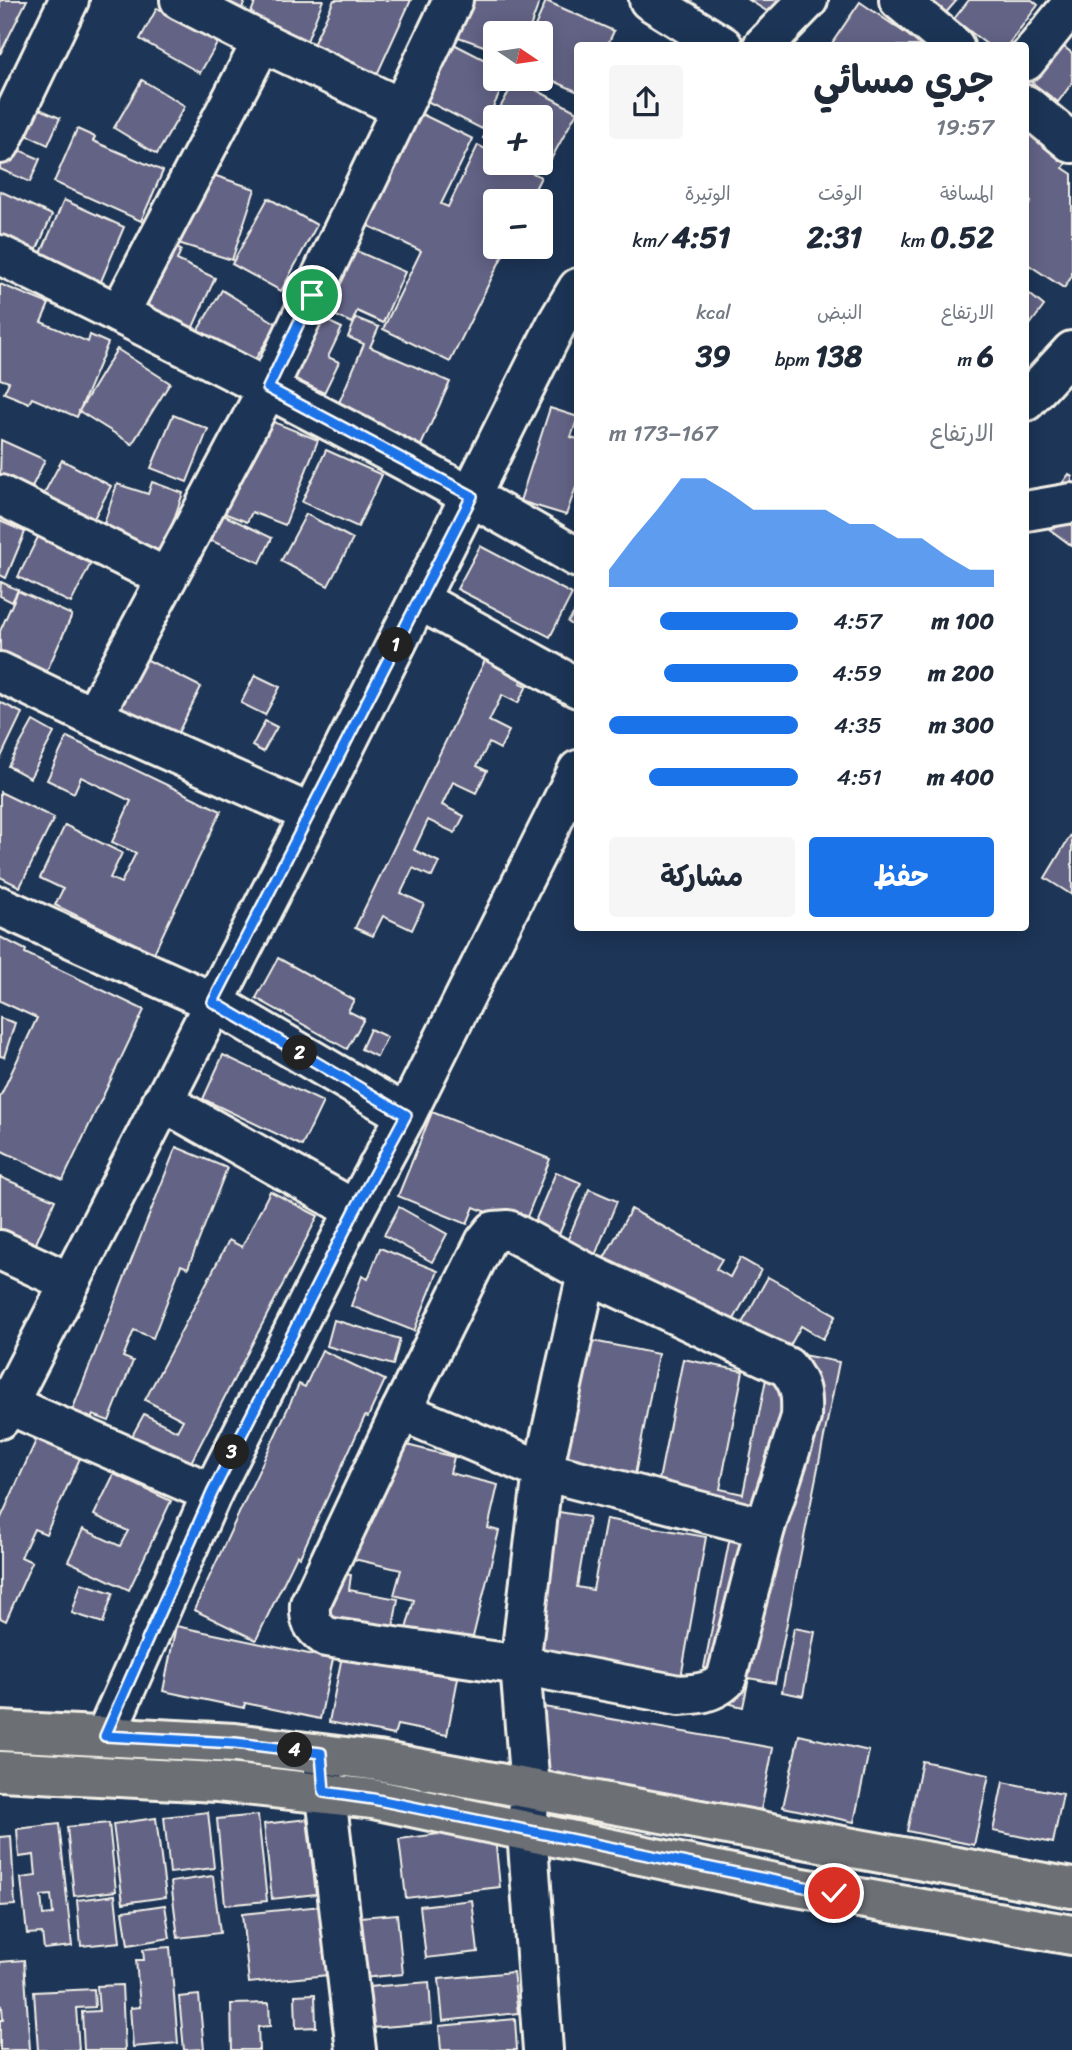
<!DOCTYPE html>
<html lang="ar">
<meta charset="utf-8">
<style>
:root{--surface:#fff;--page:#f6f6f7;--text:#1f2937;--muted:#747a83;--accent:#1a73e8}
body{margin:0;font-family:Sriracha,"Playpen Sans Arabic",sans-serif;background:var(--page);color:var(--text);direction:rtl;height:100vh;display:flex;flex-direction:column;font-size:26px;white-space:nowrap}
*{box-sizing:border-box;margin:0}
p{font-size:23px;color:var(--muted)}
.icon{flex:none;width:38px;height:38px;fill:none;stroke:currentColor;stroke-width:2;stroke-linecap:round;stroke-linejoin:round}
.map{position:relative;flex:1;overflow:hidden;direction:ltr}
.panel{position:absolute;left:574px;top:42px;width:455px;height:889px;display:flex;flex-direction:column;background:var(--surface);border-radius:7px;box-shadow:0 4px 18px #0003;direction:rtl}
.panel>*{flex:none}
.needle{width:46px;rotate:103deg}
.tools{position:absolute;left:483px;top:21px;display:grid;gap:14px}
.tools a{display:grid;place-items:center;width:70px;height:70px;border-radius:7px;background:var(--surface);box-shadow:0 4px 18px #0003;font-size:35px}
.pin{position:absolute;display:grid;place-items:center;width:60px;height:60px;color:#fff;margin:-30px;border:4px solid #fff;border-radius:50%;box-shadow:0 2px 7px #0007}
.km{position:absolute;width:35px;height:35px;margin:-18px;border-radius:50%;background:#222;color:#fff;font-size:19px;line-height:35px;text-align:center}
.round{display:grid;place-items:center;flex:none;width:74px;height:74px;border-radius:7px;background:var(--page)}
.headline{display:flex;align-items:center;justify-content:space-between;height:119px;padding:0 35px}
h1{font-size:38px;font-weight:700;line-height:52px}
.figures{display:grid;grid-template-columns:repeat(3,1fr);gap:10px;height:119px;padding:7px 35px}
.figures div{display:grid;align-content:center}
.figures b{font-size:30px;font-weight:700}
.figures small{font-size:19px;font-weight:400}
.figures p{font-size:19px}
.chart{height:196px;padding:14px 35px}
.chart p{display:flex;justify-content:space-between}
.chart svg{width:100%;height:126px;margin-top:7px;fill:var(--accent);opacity:.7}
.primary-button{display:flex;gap:14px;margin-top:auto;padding:14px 35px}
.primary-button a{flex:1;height:80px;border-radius:7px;background:var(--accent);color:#fff;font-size:28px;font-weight:700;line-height:80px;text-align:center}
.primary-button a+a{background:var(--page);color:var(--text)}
ul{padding:0 35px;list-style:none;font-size:23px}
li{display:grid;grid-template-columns:112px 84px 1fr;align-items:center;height:52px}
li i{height:18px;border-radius:9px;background:var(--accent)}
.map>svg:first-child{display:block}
.building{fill:#636386;stroke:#f4f1e8;stroke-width:2;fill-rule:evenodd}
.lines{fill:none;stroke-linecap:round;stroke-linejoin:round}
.minor-casing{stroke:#f4f1e8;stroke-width:44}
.major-casing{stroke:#f4f1e8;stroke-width:44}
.minor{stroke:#1d3557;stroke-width:38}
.major{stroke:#6c6f75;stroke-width:38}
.route-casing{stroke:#fff;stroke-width:14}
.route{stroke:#1a73e8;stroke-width:9}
</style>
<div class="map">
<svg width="1072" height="2050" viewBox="0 0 1072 2050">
<rect width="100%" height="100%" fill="#1d3557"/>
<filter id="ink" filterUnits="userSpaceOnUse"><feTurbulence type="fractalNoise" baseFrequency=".0143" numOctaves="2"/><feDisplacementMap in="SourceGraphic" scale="14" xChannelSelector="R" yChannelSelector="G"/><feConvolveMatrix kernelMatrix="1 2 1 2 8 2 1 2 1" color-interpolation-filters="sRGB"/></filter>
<g filter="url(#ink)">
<!-- building -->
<g class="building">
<path d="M1 0H27L0 54V2Z"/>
<path d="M199 0H246L237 18Z"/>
<path d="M256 0H323L307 41 249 18Z"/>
<path d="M334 0H411L375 79 311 49Z"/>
<path d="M459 0H540L528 33H495V50L447 33Z"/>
<path d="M749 0H782L773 15Z"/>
<path d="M913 0H957L938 22Z"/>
<path d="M969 0H1032L1038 5 1007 46H989L954 19Z"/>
<path d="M546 1 614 31 607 46H578V92L541 75V33H532Z"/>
<path d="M860 2 924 46H830Z"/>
<path d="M157 8 218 42 200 73 140 39Z"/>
<path d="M446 40 495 65V79H507L482 129 417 96Z"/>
<path d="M1055 40 1072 53V83L1058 102 1026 78Z"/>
<path d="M516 79 577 112 544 172 528 163H541V117H495V144L483 138Z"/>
<path d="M142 80 185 106 157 154 114 128Z"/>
<path d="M8 95 60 118 48 145 25 134 19 150 40 159 30 182 0 169V114Z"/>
<path d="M403 105 473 139 441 204 448 207 478 145 495 154V163H513L541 177 529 201H495V247H507L450 362 383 329 421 251 348 216Z"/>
<path d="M1026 128 1070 157 1063 168 1072 174V276L1064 288 1026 263V209L1031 202 1026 198Z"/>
<path d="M77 129 95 137 93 141 163 171 141 221 54 182Z"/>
<path d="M180 164 255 189 232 260 156 236Z"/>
<path d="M0 191 52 215 33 258 0 243Z"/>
<path d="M268 198 317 225 281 291 232 264Z"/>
<path d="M64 200 124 227 99 286 38 260Z"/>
<path d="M329 239 405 272 383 323 357 311 352 323 302 301Z"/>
<path d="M158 240 181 250 177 260 215 278 190 334 114 299Z"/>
<path d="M0 284 49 304 41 322 88 342 90 335 108 343 77 417 32 398 29 403 4 393 9 382 0 379Z"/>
<path d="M222 290 277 324 253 363 193 338Z"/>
<path d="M1026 291 1044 306 1026 330Z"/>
<path d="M300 308 342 328 328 357 339 362 324 393 271 367Z"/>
<path d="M356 318 379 327 370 347 450 382 419 450 335 412 364 344 348 337Z"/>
<path d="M117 349 170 383 132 444 79 411Z"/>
<path d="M550 408 578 417 571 437 578 439V481L566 515 520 501Z"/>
<path d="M241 409 318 440 285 525 252 512 247 522 203 505Z"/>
<path d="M173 415 208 429 187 482 151 468Z"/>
<path d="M1 440 45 460 29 493 0 479Z"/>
<path d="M326 450 382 475 358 527 302 502Z"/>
<path d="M62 460 111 486 90 526 41 499Z"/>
<path d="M1069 474 1072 477V546L1036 519Z"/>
<path d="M152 482 183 493 161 557 100 536 117 484 148 494Z"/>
<path d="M200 504 272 538 260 563 188 530Z"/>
<path d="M306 514 353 539 328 586 281 561Z"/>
<path d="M0 521 25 532 6 578 0 575Z"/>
<path d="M38 537 91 563 71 603 18 577Z"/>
<path d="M480 546 572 594 550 637 457 589Z"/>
<path d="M1 582 18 590 12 602 0 596Z"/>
<path d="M18 591 72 615 38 691 0 673V631Z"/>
<path d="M578 607V629L568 622Z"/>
<path d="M128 650 201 687 173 743 100 707Z"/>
<path d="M489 652 526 670 520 683 527 686 518 703 502 695 489 721 509 731 500 749 489 743 477 766 487 771 476 793 453 782 442 805 464 816 455 833 428 820 414 850 439 862 432 877 413 868 401 893 424 904 412 930 383 916 373 936 355 928Z"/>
<path d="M255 675 280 687 265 715 241 703Z"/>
<path d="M0 702 22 713 0 759Z"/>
<path d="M33 721 54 733 30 778 8 766Z"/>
<path d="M265 721 277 727 263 752 252 746Z"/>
<path d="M67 737 221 811 154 953 55 905 63 889 40 878 65 825 122 853 110 878 121 883 136 853 112 842 131 801 81 777 74 793 47 780Z"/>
<path d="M0 792 54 818 20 887 0 877Z"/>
<path d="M1072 833V895L1045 878Z"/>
<path d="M0 937 26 950 25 953 144 1010 63 1180 0 1150V1097L37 1018 0 1001Z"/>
<path d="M278 958 354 1000 348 1011 364 1019 347 1049 256 998Z"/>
<path d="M0 1018 15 1023 4 1057 0 1056Z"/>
<path d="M370 1029 387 1037 377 1057 361 1049Z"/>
<path d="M223 1055 323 1102 302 1146 203 1099Z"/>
<path d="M432 1112 550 1159 523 1227 474 1207 467 1224 398 1196Z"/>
<path d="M176 1147 227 1168 188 1268 181 1265 153 1338 134 1330 123 1357 133 1361 109 1421 93 1415 87 1428 68 1421Z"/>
<path d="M556 1172 581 1183 555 1244 530 1233Z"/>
<path d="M0 1177 55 1200 30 1257 0 1244Z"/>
<path d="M589 1189 617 1201 594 1258 565 1246Z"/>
<path d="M270 1191 318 1216 184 1476 126 1447 144 1414 177 1431 183 1420 145 1400 229 1240 242 1247Z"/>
<path d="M399 1207 447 1234 432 1262 384 1235Z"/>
<path d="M631 1209 722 1259 716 1269 730 1277 740 1258 761 1270 727 1332 603 1260Z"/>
<path d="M380 1248 438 1271 414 1331 351 1306 362 1276 368 1279Z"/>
<path d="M768 1277 836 1315 823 1339 801 1326 787 1351 741 1325Z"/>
<path d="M334 1320 400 1339 393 1365 327 1346Z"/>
<path d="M568 1336 658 1354 634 1480 543 1463Z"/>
<path d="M772 1349 839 1362 775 1683 749 1678 743 1707 719 1701 725 1672 704 1668 735 1512 656 1495 683 1359 743 1371 720 1489 743 1494Z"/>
<path d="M322 1350 385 1380 368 1417 365 1416 300 1557 297 1555 256 1640 194 1610 299 1384 305 1387Z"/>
<path d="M38 1436 81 1456 46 1534 34 1529 21 1557 32 1562 6 1621 0 1618V1520Z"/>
<path d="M371 1436 454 1457 450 1473 498 1485 488 1528 499 1531 471 1645 406 1629 414 1600 394 1595 401 1570 341 1556Z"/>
<path d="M114 1474 171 1501 129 1590 68 1561 83 1529 120 1546 128 1531 94 1515Z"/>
<path d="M536 1508 589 1517 577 1587 593 1590 606 1519 706 1537 680 1683 510 1651Z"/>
<path d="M322 1570 351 1575 349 1590 398 1599 392 1633 314 1618Z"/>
<path d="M81 1583 113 1593 103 1623 72 1613Z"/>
<path d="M176 1626 333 1659 320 1719 245 1703 244 1708 163 1691Z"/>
<path d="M794 1628 815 1632 803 1696 782 1692Z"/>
<path d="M342 1656 458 1678 447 1735 397 1725 394 1735 329 1722Z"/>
<path d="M527 1704 773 1748 761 1810 516 1766Z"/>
<path d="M799 1735 869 1751 854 1822 783 1807Z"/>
<path d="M922 1761 989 1775 974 1845 907 1831Z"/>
<path d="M1003 1782 1063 1794 1053 1843 993 1831Z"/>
<path d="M208 1812 214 1868 170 1873 164 1817Z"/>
<path d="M258 1815 267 1901 225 1905 217 1819Z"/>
<path d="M156 1818 166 1897 123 1903 113 1824Z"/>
<path d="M307 1819 316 1894 272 1899 264 1824Z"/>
<path d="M109 1823 116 1891 74 1896 67 1827Z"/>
<path d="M59 1824 72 1946 44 1949 42 1933 27 1934 21 1878 36 1876 34 1855 19 1857 17 1829ZM51 1895 53 1914 43 1915 41 1896Z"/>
<path d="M494 1827 500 1887 406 1898 399 1839Z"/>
<path d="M11 1836 15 1905 0 1906V1837Z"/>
<path d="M213 1876 220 1933 178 1938 171 1882Z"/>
<path d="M115 1895 120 1942 81 1946 77 1900Z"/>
<path d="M472 1900 478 1952 426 1958 420 1906Z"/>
<path d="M165 1905 170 1938 128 1945 123 1911Z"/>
<path d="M321 1906 328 1975 249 1983 242 1914Z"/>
<path d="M397 1914 403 1974 353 1979 348 1918Z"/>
<path d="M170 1947 178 2043 133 2047 130 2008 140 2007 136 1960H144L143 1949Z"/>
<path d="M24 1960 30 2050H0V2020H3L2 2006 0 2007V1962Z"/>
<path d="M513 1972 518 2013 443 2021 439 1979Z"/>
<path d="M429 1982 432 2023 359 2029 356 1988Z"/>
<path d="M122 1985 125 2050H84L82 2012 99 2011 97 1986Z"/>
<path d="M94 1989 95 2007 76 2008 79 2050H38L34 1992Z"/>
<path d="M315 1994 316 2027 296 2028 295 1995Z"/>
<path d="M199 1995 204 2049 184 2050 179 1997Z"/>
<path d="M269 2003 270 2026 258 2027 259 2050H232L231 2004Z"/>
<path d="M515 2019 517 2050H441L439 2026Z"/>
</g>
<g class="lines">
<defs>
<g id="minor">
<path d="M649 0 723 46"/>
<path d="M899 0 954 46"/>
<path d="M262 42 401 108"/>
<path d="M763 46 808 0"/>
<path d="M1026 61 1072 4"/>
<path d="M1026 105 1072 143"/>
<path d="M0 144 69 0"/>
<path d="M0 255C195 351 390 447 578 558"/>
<path d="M119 314 262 42 180 0"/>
<path d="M1026 401 1072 351"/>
<path d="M0 495 167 578"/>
<path d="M1026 511 1072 503"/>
<path d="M419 600 578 688"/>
<path d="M0 672 93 717 311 814"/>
<path d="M93 717 268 388 453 0"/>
<path d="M0 906 213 1002 406 1115"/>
<path d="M162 1101 355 1210"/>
<path d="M508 1230 587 1273 787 1367C801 1384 802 1394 801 1417L765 1528 726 1680C712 1693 698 1694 679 1695L520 1665 326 1637C312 1627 309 1620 310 1604L401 1411 485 1242 494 1231Z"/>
<path d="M0 1250 69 1282"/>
<path d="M7 1404 212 1493"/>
<path d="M401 1411 543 1471 765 1528"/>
<path d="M0 1419 311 814 556 325 578 288"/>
<path d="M105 1736 212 1493 355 1210 406 1115 578 770"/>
<path d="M322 1762 356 2050"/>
<path d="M543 2050 527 1831 530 1788 520 1665 543 1471 587 1273"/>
</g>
<g id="major">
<path d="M0 1731 235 1743 378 1761 1072 1888"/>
<path d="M0 1771 217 1782 373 1799 780 1884 1072 1935"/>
</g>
</defs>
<!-- minor casing -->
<use href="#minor" class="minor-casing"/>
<!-- major casing -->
<use href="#major" class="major-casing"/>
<!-- minor -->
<use href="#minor" class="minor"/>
<!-- major -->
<use href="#major" class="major"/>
</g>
</g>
<g class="lines" filter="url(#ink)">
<defs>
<path id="route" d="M312 295 268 388 472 496 213 1002 406 1115 355 1210 212 1493 105 1736 235 1743 321 1753 324 1792 373 1799 834 1893"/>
</defs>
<!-- route casing -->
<use href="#route" class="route-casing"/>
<!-- route -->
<use href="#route" class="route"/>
</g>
</svg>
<div class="tools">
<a><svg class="needle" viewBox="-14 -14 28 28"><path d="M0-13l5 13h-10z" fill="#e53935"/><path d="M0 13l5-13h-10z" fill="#747a83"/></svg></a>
<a>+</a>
<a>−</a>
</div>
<div class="pin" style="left:312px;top:295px;background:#1e9e55"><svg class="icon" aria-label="arrive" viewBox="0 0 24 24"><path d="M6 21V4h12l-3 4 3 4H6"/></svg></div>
<div class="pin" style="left:834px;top:1893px;background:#d93025"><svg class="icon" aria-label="check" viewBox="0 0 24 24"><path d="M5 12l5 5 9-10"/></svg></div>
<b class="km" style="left:396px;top:645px">1</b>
<b class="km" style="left:300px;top:1053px">2</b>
<b class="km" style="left:232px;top:1452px">3</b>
<b class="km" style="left:295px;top:1750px">4</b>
<section class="panel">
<div class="headline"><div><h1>جري مسائي</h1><p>19:57</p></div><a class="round"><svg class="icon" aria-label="share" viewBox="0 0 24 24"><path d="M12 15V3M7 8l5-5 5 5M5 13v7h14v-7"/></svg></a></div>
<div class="figures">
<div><p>المسافة</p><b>0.52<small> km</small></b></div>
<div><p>الوقت</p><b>2:31</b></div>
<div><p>الوتيرة</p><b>4:51<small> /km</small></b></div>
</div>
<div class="figures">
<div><p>الارتفاع</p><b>6<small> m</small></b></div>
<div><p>النبض</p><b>138<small> bpm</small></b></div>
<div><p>kcal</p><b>39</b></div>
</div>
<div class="chart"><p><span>الارتفاع</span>167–173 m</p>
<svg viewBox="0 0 160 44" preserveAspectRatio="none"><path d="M0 44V38L10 27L20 17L30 6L40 6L50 11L60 17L70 17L80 17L90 17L100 22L110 22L120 27L130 27L140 33L150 38L160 38V44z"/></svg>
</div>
<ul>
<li><b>100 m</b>4:57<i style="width:73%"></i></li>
<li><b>200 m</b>4:59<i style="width:71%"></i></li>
<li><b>300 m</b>4:35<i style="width:100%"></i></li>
<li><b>400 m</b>4:51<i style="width:79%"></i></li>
</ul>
<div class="primary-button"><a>حفظ</a><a>مشاركة</a></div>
</section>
</div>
